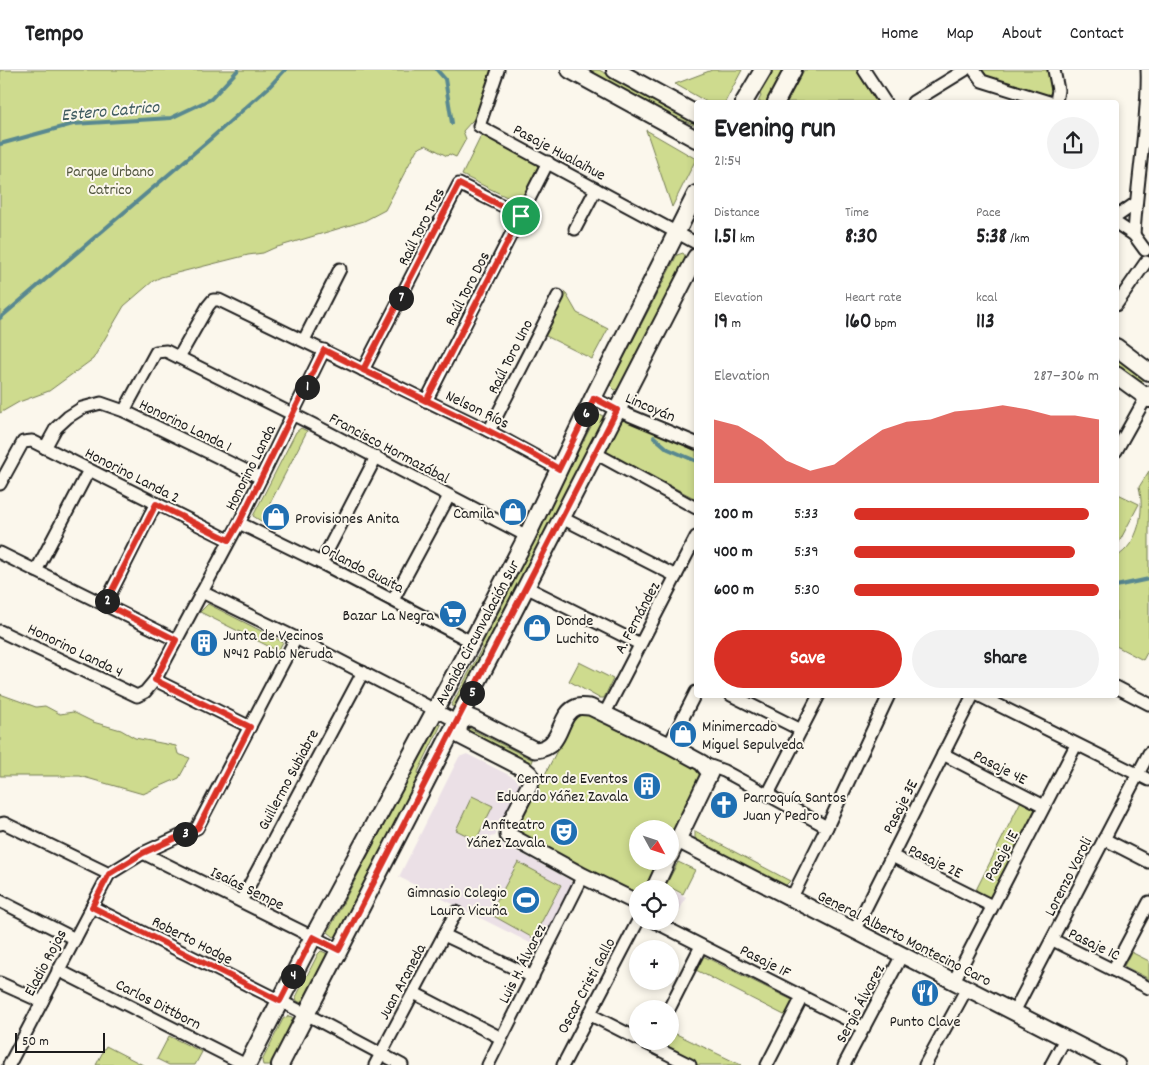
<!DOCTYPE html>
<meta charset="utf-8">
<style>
:root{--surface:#fff;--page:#f2f2f2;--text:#202124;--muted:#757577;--line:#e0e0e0;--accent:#d93025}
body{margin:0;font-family:Dekko,sans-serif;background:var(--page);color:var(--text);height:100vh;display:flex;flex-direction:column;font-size:19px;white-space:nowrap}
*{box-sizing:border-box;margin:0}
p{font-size:16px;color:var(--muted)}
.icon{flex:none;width:28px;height:28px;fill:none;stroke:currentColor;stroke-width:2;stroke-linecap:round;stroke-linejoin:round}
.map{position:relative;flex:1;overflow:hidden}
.sheet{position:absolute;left:694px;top:30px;width:425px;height:598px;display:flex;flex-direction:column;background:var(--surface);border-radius:5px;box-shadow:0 2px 8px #0003}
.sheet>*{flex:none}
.needle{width:32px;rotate:130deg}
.buttons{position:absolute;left:629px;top:750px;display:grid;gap:10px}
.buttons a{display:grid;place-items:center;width:50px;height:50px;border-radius:50%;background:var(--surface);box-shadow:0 2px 8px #0003;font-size:25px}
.scale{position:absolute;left:15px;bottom:12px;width:90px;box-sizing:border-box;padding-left:5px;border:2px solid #1c1c1c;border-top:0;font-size:14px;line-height:18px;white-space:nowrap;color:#1c1c1c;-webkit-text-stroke:4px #fbf7ec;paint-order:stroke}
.pin{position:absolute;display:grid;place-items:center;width:42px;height:42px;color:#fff;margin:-21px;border:2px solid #fff;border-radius:50%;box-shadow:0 1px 5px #0007}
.km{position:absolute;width:25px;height:25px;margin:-12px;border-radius:50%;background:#222;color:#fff;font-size:14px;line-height:25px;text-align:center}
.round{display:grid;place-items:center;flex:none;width:52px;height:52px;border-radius:26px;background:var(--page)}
.headline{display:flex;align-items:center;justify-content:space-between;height:85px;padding:0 20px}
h1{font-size:28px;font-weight:700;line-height:38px}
.metrics{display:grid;grid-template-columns:repeat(3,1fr);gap:8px;height:85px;padding:5px 20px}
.metrics div{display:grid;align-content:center}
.metrics b{font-size:21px;font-weight:700}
.metrics small{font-size:14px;font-weight:400}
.metrics p{font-size:14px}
.chart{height:140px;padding:10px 20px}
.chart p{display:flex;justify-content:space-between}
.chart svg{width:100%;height:90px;margin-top:5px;fill:var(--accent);opacity:.7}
.cta{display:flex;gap:10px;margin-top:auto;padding:10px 20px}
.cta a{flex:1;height:58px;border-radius:30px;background:var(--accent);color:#fff;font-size:20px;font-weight:700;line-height:58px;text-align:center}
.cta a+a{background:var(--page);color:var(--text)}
ul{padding:0 20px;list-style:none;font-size:16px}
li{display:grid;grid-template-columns:80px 60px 1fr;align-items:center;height:38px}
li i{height:12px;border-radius:6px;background:var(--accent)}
header{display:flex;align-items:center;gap:30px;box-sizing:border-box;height:70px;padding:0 25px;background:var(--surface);border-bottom:1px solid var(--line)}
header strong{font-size:24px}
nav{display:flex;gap:28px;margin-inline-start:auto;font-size:18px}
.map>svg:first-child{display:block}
.built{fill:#ebe0e6}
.green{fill:#cedb8e;stroke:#757c55}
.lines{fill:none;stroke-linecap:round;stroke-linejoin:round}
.stream{stroke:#598890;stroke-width:4}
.minor-casing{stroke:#1c1c1c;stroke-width:15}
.tertiary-casing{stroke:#1c1c1c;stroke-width:19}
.secondary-casing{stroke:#1c1c1c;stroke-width:20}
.minor{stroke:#fbf7ec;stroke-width:11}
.tertiary{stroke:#fbf7ec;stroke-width:15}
.secondary{stroke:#fbf7ec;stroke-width:16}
.route-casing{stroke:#fff;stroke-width:10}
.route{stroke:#d93025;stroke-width:6}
.labels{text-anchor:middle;stroke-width:4;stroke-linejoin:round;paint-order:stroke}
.street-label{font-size:16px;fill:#1c1c1c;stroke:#fbf7ec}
.park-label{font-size:16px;fill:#51553e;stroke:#fbf7ec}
.poi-label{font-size:16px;fill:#1c1c1c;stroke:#fbf7ec;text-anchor:end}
.water-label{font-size:18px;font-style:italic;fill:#3f5b60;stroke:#fbf7ec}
</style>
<header>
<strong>Tempo</strong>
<nav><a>Home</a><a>Map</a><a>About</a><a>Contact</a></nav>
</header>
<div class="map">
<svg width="1149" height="995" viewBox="0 0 1149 995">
<rect width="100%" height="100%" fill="#fbf7ec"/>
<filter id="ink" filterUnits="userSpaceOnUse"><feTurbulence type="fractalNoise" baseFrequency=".02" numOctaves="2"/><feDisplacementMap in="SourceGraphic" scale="10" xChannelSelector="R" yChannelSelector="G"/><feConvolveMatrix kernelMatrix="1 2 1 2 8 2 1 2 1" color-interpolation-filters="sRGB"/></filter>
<g filter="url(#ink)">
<!-- built -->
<g class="built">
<path d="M467 684 517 709 520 717 495 766 490 767 492 774 499 773 524 785 570 810 572 816 540 878 399 807 459 687Z"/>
<path d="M670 819 686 827 674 852 670 851Z"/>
</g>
<!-- green -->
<g class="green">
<path d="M0 0H492L480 42 463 61 466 69 456 87 449 84 447 86 426 75 417 79 385 140 364 151 274 178 263 183 248 185 161 207 153 211 124 236 93 289 49 321 19 332 0 343Z"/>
<path d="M581 0H599L696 50V56L678 48 659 45Z"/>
<path d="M712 0H742L725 32H707L675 14Z"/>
<path d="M769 0H787L771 32H758L761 26 758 21Z"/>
<path d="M804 0H856L876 32H787Z"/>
<path d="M982 0H1050L1053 19 1048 26 1042 28 985 7Z"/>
<path d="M646 60 696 89 672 137Z"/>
<path d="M482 64 535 90 539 98 521 134 462 105Z"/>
<path d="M683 183 687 189 620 318 615 320 610 315 677 185Z"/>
<path d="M565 222 577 243 608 259 592 289 542 264Z"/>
<path d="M1116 284 1145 308 1142 312 1136 311 1116 296Z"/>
<path d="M599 344 603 346 605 351 456 637 451 636 482 578 480 570 597 345Z"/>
<path d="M621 346 696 381V429L604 381Z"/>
<path d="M301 358 307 361 261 451 253 446 296 362Z"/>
<path d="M1149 401V579L1143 590 1116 576V487C1139 474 1145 441 1139 417Z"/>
<path d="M1116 423 1139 434 1116 478Z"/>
<path d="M208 534 283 572 278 581 200 542Z"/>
<path d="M579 592 613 609 604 628H599L569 611Z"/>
<path d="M0 624 36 637 45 636 60 644 73 642 93 652 121 660 135 668 176 676 178 684 190 688 179 708 143 724 80 706H0Z"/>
<path d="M582 642 691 694 701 707 670 769V759H638V791H659L646 819H638L637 823H634L522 766 519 756 575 645Z"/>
<path d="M437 653 441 655 418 702 420 711 338 866 334 867 328 862Z"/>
<path d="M465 656 533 690 531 695 463 660Z"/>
<path d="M472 726 493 736 476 770 456 760Z"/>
<path d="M1021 731 1038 740 991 831 975 822Z"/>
<path d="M695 761 790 811 785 816 695 770Z"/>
<path d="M518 792 561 815 533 868 490 844Z"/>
<path d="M678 792 695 800 683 824 666 815Z"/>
<path d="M321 881 326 883 327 887 306 930 302 933 297 931 296 927 318 884Z"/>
<path d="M1131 882 1149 891V909L1124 896Z"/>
<path d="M701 885 794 931 786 946 694 899Z"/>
<path d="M288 946 292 947 294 951 273 995H263L262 991 283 949Z"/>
<path d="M672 962 741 995H696L663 979 667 971H670Z"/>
<path d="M169 966 202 982 195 995H169L157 989Z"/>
<path d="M106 976 143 995H144H96Z"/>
</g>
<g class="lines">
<!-- stream -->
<g class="stream">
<path d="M437 0 445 9 452 53"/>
<path d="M0 74 73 54 171 48 211 29 238 0"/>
<path d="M0 248 208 71 269 17 285 0"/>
<path d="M654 367 668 379 696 391"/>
<path d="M1116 516 1149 509"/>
</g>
<defs>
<g id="minor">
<path d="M498 0 479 56 696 173"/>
<path d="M864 0 885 32"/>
<path d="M974 0 982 11 1049 32"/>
<path d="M1054 0 1058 20 1056 32"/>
<path d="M913 32 965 0"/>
<path d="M1116 147 1136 133"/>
<path d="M1116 153 1134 165 1145 180"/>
<path d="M575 159 596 119"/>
<path d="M1134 165C1136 127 1142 88 1145 50 1146 33 1148 17 1147 0"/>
<path d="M1116 235 1146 192"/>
<path d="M304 270 340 199"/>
<path d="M179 287 208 236 213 230H219L489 361 559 399"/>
<path d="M363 300 459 114 521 145"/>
<path d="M593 328 617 340 696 373"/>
<path d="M426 331 548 92"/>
<path d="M124 341 156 282 166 281 312 354 527 466"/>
<path d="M489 361 558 226"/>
<path d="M45 378 56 358 68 347 82 338 101 333 124 341 261 408"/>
<path d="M1116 381 1149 322"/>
<path d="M595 383 696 438"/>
<path d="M0 414 23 372 32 371 229 470"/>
<path d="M562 448 676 506"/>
<path d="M239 453 321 493 472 572"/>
<path d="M0 483 176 570"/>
<path d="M321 493 376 387"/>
<path d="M36 501 89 400"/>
<path d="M526 517 640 574"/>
<path d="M202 522 296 568 460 653"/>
<path d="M393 530 449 426"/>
<path d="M105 534 156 433"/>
<path d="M0 561 137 626 145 622 155 610 239 453 324 280"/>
<path d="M155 610 250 657"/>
<path d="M1116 617 1149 634"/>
<path d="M731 625 801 660"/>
<path d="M978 625 1149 710"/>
<path d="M605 643 696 467"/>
<path d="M669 675 696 622"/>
<path d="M943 684 1044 736"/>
<path d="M702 693 724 701 827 757"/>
<path d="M768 724 819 625"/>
<path d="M0 754 4 753 109 804"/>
<path d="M1104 769 1149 792"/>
<path d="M143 783 339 880"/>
<path d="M892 786 992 836"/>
<path d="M109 804 143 783 197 758 296 568"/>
<path d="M791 829 827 757 889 625"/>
<path d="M0 831 75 869"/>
<path d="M241 831 363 602"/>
<path d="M92 837 306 944 402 995"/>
<path d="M653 851 864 958"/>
<path d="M854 861 973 625"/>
<path d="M444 865 533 907"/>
<path d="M1053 870 1149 918"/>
<path d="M58 900 246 995"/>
<path d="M1113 900 1149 832"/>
<path d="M954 911 1076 675"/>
<path d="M0 913 42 932"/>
<path d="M414 923 501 968"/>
<path d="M669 939 701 876"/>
<path d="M1014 942 1149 683"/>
<path d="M589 944 638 969"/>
<path d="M642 971 690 995"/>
<path d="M9 995 109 804"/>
<path d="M375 995 456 842"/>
<path d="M488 995 583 806"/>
<path d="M563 995 638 851"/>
<path d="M767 995 802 927"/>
<path d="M844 995 902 885"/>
<path d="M925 995 967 918"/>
<path d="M1051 995 1065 969"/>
</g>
<g id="tertiary">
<path d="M678 770 1117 995"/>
<path d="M654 819 667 791"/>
<path d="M638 833 583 806 508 765V757L531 712 530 704 524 699 460 666 459 660 460 653 469 647 474 649 535 680C565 678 556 645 577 637 581 636 586 637 590 637L669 675 702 693 710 703 670 786"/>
</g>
<g id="secondary">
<path d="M570 0 696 69"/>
<path d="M615 0 696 44"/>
<path d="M744 32 763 0"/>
<path d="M776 32 793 0"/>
<path d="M1116 277 1149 302"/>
<path d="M1116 305 1149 329"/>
<path d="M247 995 313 867 472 572 527 466 593 328 696 124"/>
<path d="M280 995 696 187"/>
</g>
</defs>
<!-- minor casing -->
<use href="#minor" class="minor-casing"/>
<!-- tertiary casing -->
<use href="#tertiary" class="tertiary-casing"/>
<!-- secondary casing -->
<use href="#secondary" class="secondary-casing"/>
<!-- minor -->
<use href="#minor" class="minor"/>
<!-- tertiary -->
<use href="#tertiary" class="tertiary"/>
<!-- secondary -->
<use href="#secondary" class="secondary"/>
</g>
</g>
<g class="lines" filter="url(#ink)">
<defs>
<path id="route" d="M521 146 426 331 324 280 239 453 229 470 156 434 105 534 176 570 155 610 250 657 198 758 143 783 109 804 92 837 280 931 313 867 339 880 617 340 594 328 559 399C496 362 429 332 363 300L459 114 521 146"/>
</defs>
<!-- route casing -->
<use href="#route" class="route-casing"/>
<!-- route -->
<use href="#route" class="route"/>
</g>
<!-- icons -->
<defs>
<symbol id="shop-disc" viewBox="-11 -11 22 22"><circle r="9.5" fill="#1f6fb2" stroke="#fbf7ec"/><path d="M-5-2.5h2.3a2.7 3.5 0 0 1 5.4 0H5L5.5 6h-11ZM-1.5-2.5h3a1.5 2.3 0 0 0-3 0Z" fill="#fff"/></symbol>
<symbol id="supermarket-disc" viewBox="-11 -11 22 22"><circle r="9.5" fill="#1f6fb2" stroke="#fbf7ec"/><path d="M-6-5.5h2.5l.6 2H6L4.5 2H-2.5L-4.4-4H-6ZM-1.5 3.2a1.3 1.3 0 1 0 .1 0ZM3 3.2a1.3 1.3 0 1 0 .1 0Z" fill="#fff"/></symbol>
<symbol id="building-disc" viewBox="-11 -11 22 22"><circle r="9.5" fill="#1f6fb2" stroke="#fbf7ec"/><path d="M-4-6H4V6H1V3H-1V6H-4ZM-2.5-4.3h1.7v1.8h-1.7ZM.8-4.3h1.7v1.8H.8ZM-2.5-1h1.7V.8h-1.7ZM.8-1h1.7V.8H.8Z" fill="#fff"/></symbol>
<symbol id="church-disc" viewBox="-11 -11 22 22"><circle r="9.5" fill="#1f6fb2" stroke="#fbf7ec"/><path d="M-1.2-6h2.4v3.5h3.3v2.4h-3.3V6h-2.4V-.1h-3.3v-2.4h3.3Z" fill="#fff"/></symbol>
<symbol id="theatre-disc" viewBox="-11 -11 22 22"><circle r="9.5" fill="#1f6fb2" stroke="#fbf7ec"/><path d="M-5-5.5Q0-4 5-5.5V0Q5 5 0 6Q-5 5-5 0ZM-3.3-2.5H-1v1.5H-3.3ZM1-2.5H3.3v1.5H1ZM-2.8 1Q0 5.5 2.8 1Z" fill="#fff"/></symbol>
<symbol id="stadium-disc" viewBox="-11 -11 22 22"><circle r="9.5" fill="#1f6fb2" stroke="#fbf7ec"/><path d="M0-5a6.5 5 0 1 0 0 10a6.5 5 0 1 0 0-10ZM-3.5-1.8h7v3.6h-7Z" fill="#fff"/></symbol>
<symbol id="restaurant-disc" viewBox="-11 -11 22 22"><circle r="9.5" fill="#1f6fb2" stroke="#fbf7ec"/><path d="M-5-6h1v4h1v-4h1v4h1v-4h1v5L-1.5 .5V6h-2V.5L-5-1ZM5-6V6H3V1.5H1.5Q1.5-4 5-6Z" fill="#fff"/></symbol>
</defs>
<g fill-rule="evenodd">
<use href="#shop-disc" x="497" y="426" width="32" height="32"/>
<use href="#shop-disc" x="260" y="431" width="32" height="32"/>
<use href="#supermarket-disc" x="437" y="528" width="32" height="32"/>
<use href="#shop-disc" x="521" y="542" width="32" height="32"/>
<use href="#building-disc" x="188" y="557" width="32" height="32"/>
<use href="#shop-disc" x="667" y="648" width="32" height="32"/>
<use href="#building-disc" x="631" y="700" width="32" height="32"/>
<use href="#church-disc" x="708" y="719" width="32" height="32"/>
<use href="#theatre-disc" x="548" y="746" width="32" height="32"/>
<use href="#stadium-disc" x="510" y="814" width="32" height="32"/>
<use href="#restaurant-disc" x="909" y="907" width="32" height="32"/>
</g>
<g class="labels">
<!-- street labels -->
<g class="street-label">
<text transform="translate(560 81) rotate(28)" y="6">Pasaje Hualaihue</text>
<text transform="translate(420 156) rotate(-63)" y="6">Raúl Toro Tres</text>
<text transform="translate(466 218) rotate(-63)" y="6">Raúl Toro Dos</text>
<text transform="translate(509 286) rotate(-63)" y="6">Raúl Toro Uno</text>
<text transform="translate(651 336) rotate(23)" y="6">Lincoyán</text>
<text transform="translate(478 338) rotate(26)" y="6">Nelson Ríos</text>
<text transform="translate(186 354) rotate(26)" y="6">Honorino Landa 1</text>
<text transform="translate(390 377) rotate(28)" y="6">Francisco Hormazábal</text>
<text transform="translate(249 397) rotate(-63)" y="6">Honorino Landa</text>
<text transform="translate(133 404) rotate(27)" y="6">Honorino Landa 2</text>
<text transform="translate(363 497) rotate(27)" y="6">Orlando Guaita</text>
<text transform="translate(636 547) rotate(-62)" y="6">A. Fernández</text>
<text transform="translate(476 562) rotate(-62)" y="6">Avenida Circunvalación Sur</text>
<text transform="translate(76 579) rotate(26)" y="6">Honorino Landa 4</text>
<text transform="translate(1001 696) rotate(27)" y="6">Pasaje 4E</text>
<text transform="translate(287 709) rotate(-62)" y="6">Guillermo Subiabre</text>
<text transform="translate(899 736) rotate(-63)" y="6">Pasaje 3E</text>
<text transform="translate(1000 785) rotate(-62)" y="6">Pasaje 1E</text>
<text transform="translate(936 790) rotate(26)" y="6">Pasaje 2E</text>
<text transform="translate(1067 806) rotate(-63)" y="6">Lorenzo Varoli</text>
<text transform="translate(248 817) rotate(26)" y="6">Isaías Sempe</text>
<text transform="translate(905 867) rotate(27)" y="6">General Alberto Montecino Caro</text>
<text transform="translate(193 869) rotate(27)" y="6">Roberto Hodge</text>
<text transform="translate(1095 873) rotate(26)" y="6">Pasaje 1C</text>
<text transform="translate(766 890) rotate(27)" y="6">Pasaje 1F</text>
<text transform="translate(44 892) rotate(-62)" y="6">Eladio Rojas</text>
<text transform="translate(521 893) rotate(-63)" y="6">Luis H. Álvarez</text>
<text transform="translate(401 911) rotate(-62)" y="6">Juan Araneda</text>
<text transform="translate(585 915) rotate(-62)" y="6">Oscar Cristi Gallo</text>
<text transform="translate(159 933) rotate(27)" y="6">Carlos Dittborn</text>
<text transform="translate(859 933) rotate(-62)" y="6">Sergio Álvarez</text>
</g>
<!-- park labels -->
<g class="park-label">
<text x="110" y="106">Parque Urbano<tspan x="110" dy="18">Catrico</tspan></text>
</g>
<!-- poi labels -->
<g class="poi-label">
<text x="494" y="448">Camila</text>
<text x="295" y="453" text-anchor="start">Provisiones Anita</text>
<text x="434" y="550">Bazar La Negra</text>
<text x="556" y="555" text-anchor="start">Donde<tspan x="556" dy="18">Luchito</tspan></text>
<text x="223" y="570" text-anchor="start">Junta de Vecinos<tspan x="223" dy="18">N°42 Pablo Neruda</tspan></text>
<text x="702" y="661" text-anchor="start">Minimercado<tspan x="702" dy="18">Miguel Sepulveda</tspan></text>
<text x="628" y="713">Centro de Eventos<tspan x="628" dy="18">Eduardo Yáñez Zavala</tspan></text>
<text x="743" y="732" text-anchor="start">Parroquía Santos<tspan x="743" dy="18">Juan y Pedro</tspan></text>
<text x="545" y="759">Anfiteatro<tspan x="545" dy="18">Yáñez Zavala</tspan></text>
<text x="507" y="827">Gimnasio Colegio<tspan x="507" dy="18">Laura Vicuña</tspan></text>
<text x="925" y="956" text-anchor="middle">Punto Clave</text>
</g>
<!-- water labels -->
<g class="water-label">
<text transform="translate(110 40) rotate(-5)" y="6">Estero Catrico</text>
</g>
</g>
</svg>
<div class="buttons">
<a><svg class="needle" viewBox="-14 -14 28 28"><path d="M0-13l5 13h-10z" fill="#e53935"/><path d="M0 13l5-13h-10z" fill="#757577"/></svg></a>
<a><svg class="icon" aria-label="locate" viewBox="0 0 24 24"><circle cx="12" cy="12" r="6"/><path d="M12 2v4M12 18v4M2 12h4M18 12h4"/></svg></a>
<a>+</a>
<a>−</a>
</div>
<div class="scale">50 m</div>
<div class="pin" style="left:521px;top:146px;background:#1e9e55"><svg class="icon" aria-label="arrive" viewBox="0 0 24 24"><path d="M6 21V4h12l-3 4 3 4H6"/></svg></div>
<b class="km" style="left:307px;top:317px">1</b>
<b class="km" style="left:107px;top:531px">2</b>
<b class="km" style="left:185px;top:764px">3</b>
<b class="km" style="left:293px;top:906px">4</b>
<b class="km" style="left:472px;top:623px">5</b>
<b class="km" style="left:586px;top:344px">6</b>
<b class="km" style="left:401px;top:228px">7</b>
<section class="sheet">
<div class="headline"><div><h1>Evening run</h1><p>21:54</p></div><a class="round"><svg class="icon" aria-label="share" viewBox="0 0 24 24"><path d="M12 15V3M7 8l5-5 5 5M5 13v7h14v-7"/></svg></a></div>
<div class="metrics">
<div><p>Distance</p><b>1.51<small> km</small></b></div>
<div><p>Time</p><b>8:30</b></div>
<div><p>Pace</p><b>5:38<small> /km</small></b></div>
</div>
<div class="metrics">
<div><p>Elevation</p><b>19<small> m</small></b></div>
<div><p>Heart rate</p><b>160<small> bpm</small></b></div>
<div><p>kcal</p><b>113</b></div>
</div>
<div class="chart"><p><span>Elevation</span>287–306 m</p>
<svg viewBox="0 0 160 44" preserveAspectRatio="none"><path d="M0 44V13L10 16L20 23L30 33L40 38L50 35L60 26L70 18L80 14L90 13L100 9L110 8L120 6L130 8L140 11L150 11L160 13V44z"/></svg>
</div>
<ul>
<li><b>200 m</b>5:33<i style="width:96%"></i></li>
<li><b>400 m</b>5:39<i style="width:90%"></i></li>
<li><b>600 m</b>5:30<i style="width:100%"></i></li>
</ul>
<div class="cta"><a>Save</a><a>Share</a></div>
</section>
</div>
